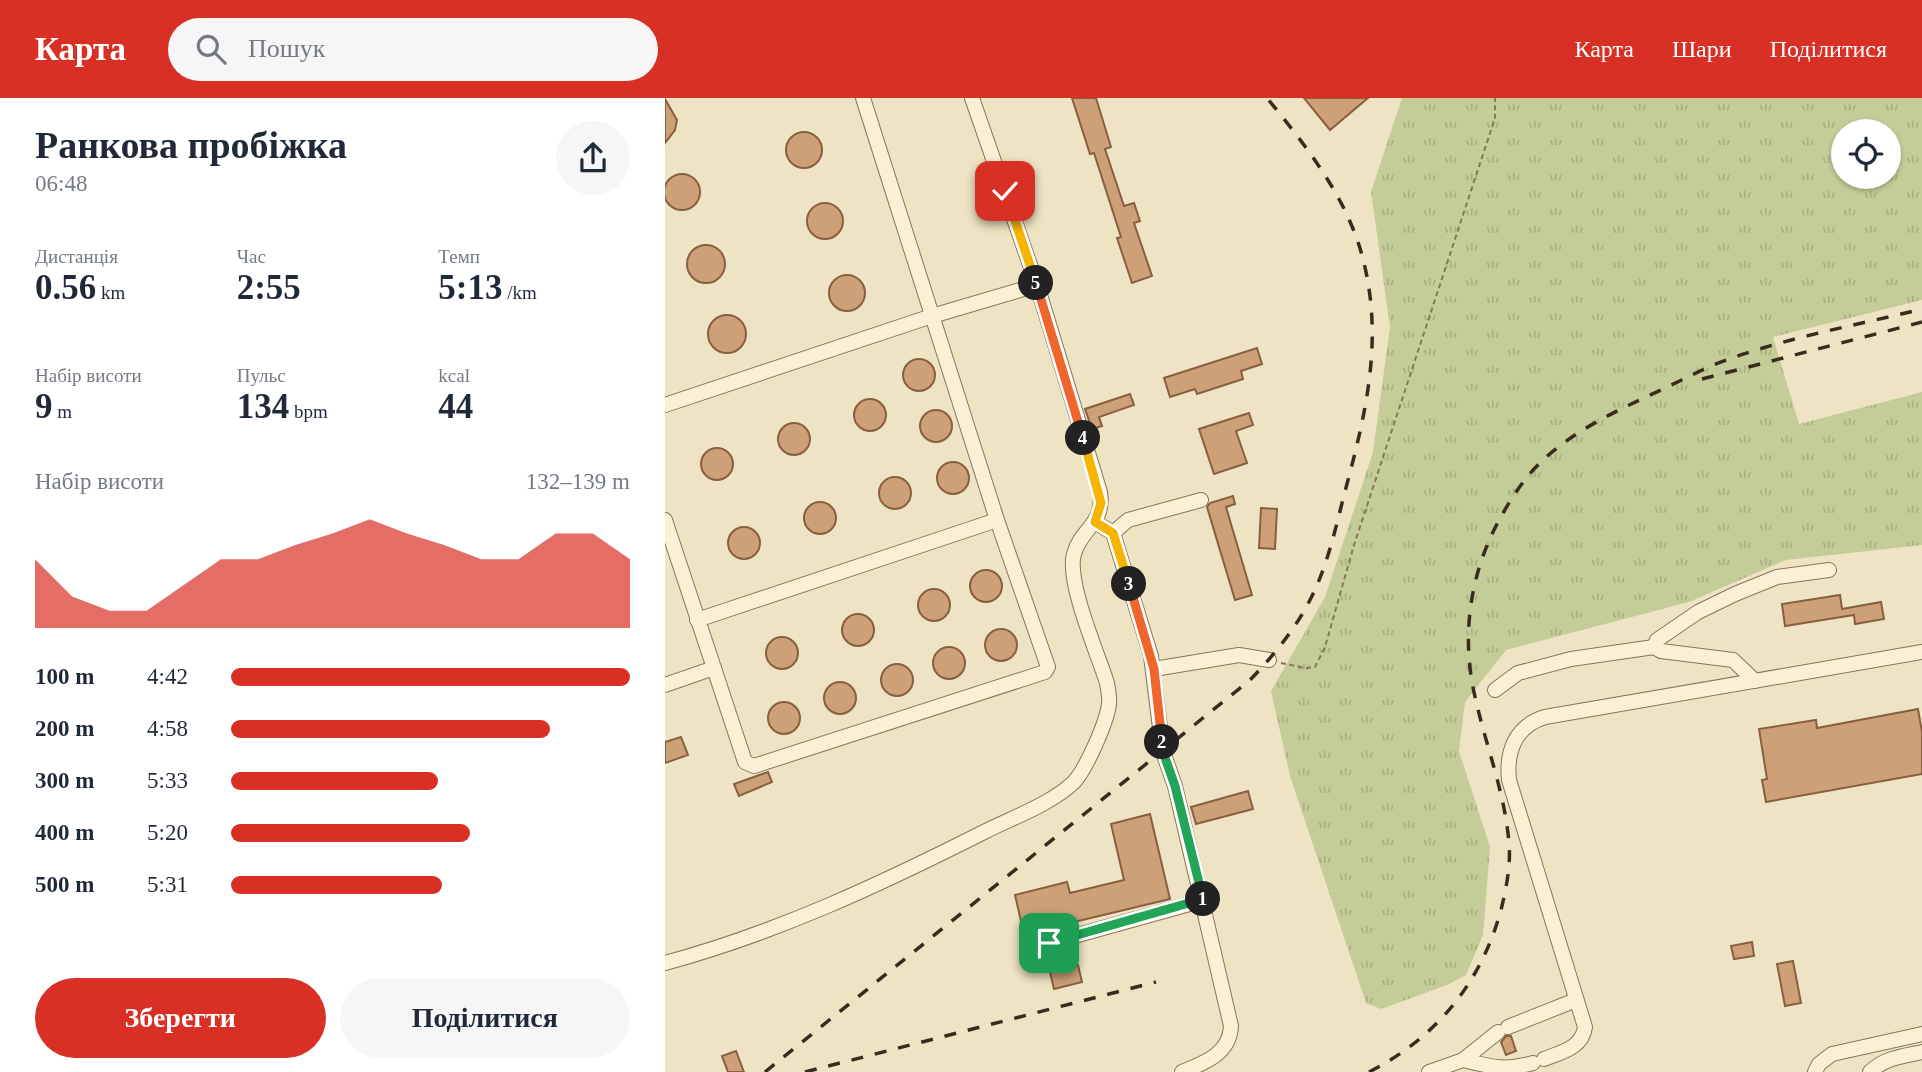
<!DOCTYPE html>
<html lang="uk">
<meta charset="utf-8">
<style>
:root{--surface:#fff;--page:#f6f6f7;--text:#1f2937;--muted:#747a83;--accent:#d93025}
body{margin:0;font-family:"Times New Roman",serif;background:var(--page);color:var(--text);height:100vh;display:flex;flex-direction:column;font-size:26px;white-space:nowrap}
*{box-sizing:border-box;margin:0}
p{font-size:23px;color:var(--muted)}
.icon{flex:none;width:38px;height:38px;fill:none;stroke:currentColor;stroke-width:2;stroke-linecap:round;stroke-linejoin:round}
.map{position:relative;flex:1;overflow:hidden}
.details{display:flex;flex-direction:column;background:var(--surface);width:665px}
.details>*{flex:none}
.tools{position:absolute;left:1166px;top:21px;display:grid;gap:14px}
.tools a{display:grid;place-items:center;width:70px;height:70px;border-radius:50%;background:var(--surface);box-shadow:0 2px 5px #0004;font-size:35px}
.pin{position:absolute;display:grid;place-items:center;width:60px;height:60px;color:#fff;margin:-30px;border-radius:14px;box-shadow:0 4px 10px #0006}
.km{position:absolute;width:35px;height:35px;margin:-18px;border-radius:50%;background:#222;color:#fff;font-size:19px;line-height:35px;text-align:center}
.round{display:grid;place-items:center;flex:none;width:74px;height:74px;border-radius:37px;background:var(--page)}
.overview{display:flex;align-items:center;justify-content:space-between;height:119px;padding:0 35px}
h1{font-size:38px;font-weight:700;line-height:52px}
.figures{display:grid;grid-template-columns:repeat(3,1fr);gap:10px;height:119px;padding:7px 35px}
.figures div{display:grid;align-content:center}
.figures b{font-size:35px;font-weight:700}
.figures small{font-size:19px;font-weight:400}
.figures p{font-size:19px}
.chart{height:196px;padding:14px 35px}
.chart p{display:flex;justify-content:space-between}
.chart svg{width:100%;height:126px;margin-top:7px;fill:var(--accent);opacity:.7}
.cta{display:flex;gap:14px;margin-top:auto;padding:14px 35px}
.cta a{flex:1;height:80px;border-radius:42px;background:var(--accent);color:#fff;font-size:28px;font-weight:700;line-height:80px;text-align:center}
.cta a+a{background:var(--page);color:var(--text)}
ul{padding:0 35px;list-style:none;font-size:23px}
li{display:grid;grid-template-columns:112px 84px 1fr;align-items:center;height:52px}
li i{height:18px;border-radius:9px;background:var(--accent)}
header{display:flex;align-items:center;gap:42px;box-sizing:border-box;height:98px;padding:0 35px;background:var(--accent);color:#fff}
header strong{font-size:33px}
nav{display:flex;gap:38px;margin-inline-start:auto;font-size:24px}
.search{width:490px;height:63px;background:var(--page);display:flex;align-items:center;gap:18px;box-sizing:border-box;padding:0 24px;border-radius:38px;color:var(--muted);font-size:26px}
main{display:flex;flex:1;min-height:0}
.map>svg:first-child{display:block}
.grass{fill:url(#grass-tufts);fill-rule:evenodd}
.building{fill:#cda078;stroke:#88603f;stroke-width:2}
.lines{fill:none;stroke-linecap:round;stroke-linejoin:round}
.minor-casing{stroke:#89755a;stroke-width:16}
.path{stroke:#89755a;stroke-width:2;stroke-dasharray:5 3.5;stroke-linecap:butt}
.minor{stroke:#f9f0d6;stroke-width:14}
.rail{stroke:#392c1e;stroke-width:3.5;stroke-dasharray:12 12;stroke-linecap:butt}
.split-1-casing{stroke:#fff;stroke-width:14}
.split-2-casing{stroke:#fff;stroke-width:14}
.split-3-casing{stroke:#fff;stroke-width:14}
.split-4-casing{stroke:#fff;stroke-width:14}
.split-5-casing{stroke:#fff;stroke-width:14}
.split-6-casing{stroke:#fff;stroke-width:14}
.split-1{stroke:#22a559;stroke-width:9}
.split-2{stroke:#22a559;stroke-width:9}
.split-3{stroke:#f0652b;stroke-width:9}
.split-4{stroke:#f5b400;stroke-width:9}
.split-5{stroke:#f0652b;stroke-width:9}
.split-6{stroke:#f5b400;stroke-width:9}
</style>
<header>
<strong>Карта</strong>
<div class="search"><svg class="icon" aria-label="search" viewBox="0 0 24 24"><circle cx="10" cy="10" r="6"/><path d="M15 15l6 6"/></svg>Пошук</div>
<nav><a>Карта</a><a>Шари</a><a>Поділитися</a></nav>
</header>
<main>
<section class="details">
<div class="overview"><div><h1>Ранкова пробіжка</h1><p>06:48</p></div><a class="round"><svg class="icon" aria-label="share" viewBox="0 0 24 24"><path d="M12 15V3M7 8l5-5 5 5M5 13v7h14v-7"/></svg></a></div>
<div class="figures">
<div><p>Дистанція</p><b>0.56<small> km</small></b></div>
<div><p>Час</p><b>2:55</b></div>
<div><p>Темп</p><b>5:13<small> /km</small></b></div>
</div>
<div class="figures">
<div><p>Набір висоти</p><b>9<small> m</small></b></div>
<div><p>Пульс</p><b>134<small> bpm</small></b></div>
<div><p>kcal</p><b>44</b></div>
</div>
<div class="chart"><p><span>Набір висоти</span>132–139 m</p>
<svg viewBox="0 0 160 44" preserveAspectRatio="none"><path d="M0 44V20L10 33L20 38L30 38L40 29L50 20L60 20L70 15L80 11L90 6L100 11L110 15L120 20L130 20L140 11L150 11L160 20V44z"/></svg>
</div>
<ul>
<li><b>100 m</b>4:42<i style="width:100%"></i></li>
<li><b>200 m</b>4:58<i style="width:80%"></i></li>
<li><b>300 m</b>5:33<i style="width:52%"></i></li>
<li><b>400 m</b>5:20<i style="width:60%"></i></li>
<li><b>500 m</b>5:31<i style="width:53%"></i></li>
</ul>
<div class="cta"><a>Зберегти</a><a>Поділитися</a></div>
</section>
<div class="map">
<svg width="1257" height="974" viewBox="0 0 1257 974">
<defs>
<pattern id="grass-tufts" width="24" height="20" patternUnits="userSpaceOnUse" patternTransform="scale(1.75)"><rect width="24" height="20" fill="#c4cd97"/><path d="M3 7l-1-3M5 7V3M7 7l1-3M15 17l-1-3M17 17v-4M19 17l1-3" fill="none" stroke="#a9b082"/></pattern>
</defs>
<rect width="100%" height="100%" fill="#eee4c3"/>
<!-- grass -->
<path class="grass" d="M737 0H1257V202L1108 239 1134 326 1257 294V447L1121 462 1024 504 841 552 800 604 794 653 825 749 818 837 801 877 782 887 716 911 701 905 625 678 606 593 660 499 708 354 725 229 706 94ZM1178 33H1223V79H1178Z"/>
<!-- building -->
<g class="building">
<path d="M407 0H431L446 49 440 51 459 108 469 105 475 123 469 125 487 178 467 185 452 140 456 139 429 55 425 56Z"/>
<path d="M639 0H703L665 32Z"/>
<path d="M0 1 12 22 10 32 0 45Z"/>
<circle cx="139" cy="52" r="18"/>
<circle cx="17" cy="94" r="18"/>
<circle cx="160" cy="123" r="18"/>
<circle cx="41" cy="166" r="19"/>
<circle cx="182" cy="195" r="18"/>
<circle cx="62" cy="236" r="19"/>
<path d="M592 250 597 266 576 273 578 281 532 296 530 291 505 299 499 280Z"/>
<circle cx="254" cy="277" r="16"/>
<path d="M465 296 469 307 434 319 437 328 427 331 420 311Z"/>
<circle cx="205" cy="317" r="16"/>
<circle cx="271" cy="328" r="16"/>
<path d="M584 315 588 327 571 333 582 365 549 376 534 331Z"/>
<circle cx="129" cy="341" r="16"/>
<circle cx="52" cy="366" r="16"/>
<circle cx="288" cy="380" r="16"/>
<circle cx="230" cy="395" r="16"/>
<path d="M568 398 570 406 561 409 587 497 570 502 542 409 545 405Z"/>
<circle cx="155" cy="420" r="16"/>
<path d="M596 410 612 411 610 451 594 450Z"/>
<circle cx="79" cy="445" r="16"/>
<circle cx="321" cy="488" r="16"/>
<circle cx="269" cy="507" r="16"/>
<path d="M1175 497 1177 511 1216 504 1219 521 1190 526 1189 517 1120 528 1117 506Z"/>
<circle cx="193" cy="532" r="16"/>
<circle cx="336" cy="547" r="16"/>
<circle cx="117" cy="555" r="16"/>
<circle cx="284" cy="565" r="16"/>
<circle cx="232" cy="582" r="16"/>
<circle cx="175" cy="600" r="16"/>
<circle cx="119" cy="620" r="16"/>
<path d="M1253 611 1257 634V676L1101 704 1097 682 1102 681 1094 631 1151 622 1152 630Z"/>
<path d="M16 639 23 657 0 665V644Z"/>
<path d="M103 674 107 684 74 698 69 686Z"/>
<path d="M583 693 588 711 531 726 526 709Z"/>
<path d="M485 716 505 801 359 836 350 797 402 784 405 795 459 782 446 726Z"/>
<path d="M1087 844 1089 858 1069 861 1066 848Z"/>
<path d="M1128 863 1136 905 1120 908 1112 866Z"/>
<path d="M413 867 417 884 389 891 385 874Z"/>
<path d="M841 938H846L851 953 841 957 836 944Z"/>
<path d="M71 953 79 974H63L57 958Z"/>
</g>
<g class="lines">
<defs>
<g id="minor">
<path d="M0 307 267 218 372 187"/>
<path d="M0 422 80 664 89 668 380 574 383 569 332 422 198 0"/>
<path d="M430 424 448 435 486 558 498 654 510 688 566 928C565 956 539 965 517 974"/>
<path d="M448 435 463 422 536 402"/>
<path d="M32 522 332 422"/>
<path d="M989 549 992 542 1033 514 1070 496 1112 479 1164 472"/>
<path d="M489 571 574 557 604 562"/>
<path d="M0 587 49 570"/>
<path d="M830 592 853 575 906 561 989 549 996 553 1068 562 1090 583"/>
<path d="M384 845 539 802"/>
<path d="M0 865C112 835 218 785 321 733 349 719 386 706 409 684 421 671 442 624 444 606 445 599 443 592 442 585 433 556 401 483 409 456 416 430 440 426 435 394L372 187 307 0"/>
<path d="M843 929 911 902"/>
<path d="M879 961C897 954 917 950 920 929L844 682C841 654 850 628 880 619L1257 554"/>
<path d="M798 962C828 969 838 973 868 965"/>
<path d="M764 974 798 962 833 934"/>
<path d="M1150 974 1154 966 1167 956 1257 936"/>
<path d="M1205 974C1219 960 1238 958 1257 954"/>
</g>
</defs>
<!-- minor casing -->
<use href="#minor" class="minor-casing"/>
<!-- path -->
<path class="path" d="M616 565 640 570 650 569 660 549 689 447 830 20V0"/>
<!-- minor -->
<use href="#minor" class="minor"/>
<!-- rail -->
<g class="rail">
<path d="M1037 281 1257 224"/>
<path d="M100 974 585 582C608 558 629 533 645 502 662 469 670 433 679 397 702 312 721 234 694 147 676 92 638 44 602 0"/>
<path d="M140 974 491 884"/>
<path d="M704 974C771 940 816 885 836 812 841 791 846 768 844 746 840 691 817 639 807 584 798 531 806 477 831 428 843 405 859 379 879 361 910 333 945 316 983 298 1005 288 1026 277 1048 267 1114 241 1188 228 1257 211"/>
</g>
</g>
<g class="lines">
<defs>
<path id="split-1" d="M384 845 538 801"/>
<path id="split-2" d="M497 644 498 654 510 688 538 801"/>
<path id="split-3" d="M464 486 489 571 497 644"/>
<path id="split-4" d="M418 340 436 405 430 424 448 435 464 486"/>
<path id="split-5" d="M371 185 418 340"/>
<path id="split-6" d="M340 93 371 185"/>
</defs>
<!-- split-1 casing -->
<use href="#split-1" class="split-1-casing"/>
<!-- split-2 casing -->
<use href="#split-2" class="split-2-casing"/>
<!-- split-3 casing -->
<use href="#split-3" class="split-3-casing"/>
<!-- split-4 casing -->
<use href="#split-4" class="split-4-casing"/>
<!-- split-5 casing -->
<use href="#split-5" class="split-5-casing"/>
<!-- split-6 casing -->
<use href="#split-6" class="split-6-casing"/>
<!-- split-1 -->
<use href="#split-1" class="split-1"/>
<!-- split-2 -->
<use href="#split-2" class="split-2"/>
<!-- split-3 -->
<use href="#split-3" class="split-3"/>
<!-- split-4 -->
<use href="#split-4" class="split-4"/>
<!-- split-5 -->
<use href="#split-5" class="split-5"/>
<!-- split-6 -->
<use href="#split-6" class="split-6"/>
</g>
</svg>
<div class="tools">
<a><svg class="icon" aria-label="locate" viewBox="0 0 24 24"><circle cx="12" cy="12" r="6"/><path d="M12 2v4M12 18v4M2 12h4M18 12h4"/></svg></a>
</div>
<div class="pin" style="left:384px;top:845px;background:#1e9e55"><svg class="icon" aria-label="arrive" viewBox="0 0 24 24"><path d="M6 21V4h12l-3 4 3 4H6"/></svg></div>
<div class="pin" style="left:340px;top:93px;background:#d93025"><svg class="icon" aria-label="check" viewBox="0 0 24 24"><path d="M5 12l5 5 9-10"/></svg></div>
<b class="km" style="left:538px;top:801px">1</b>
<b class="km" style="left:497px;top:644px">2</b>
<b class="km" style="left:464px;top:486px">3</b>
<b class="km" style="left:418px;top:340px">4</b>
<b class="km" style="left:371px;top:185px">5</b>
</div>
</main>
